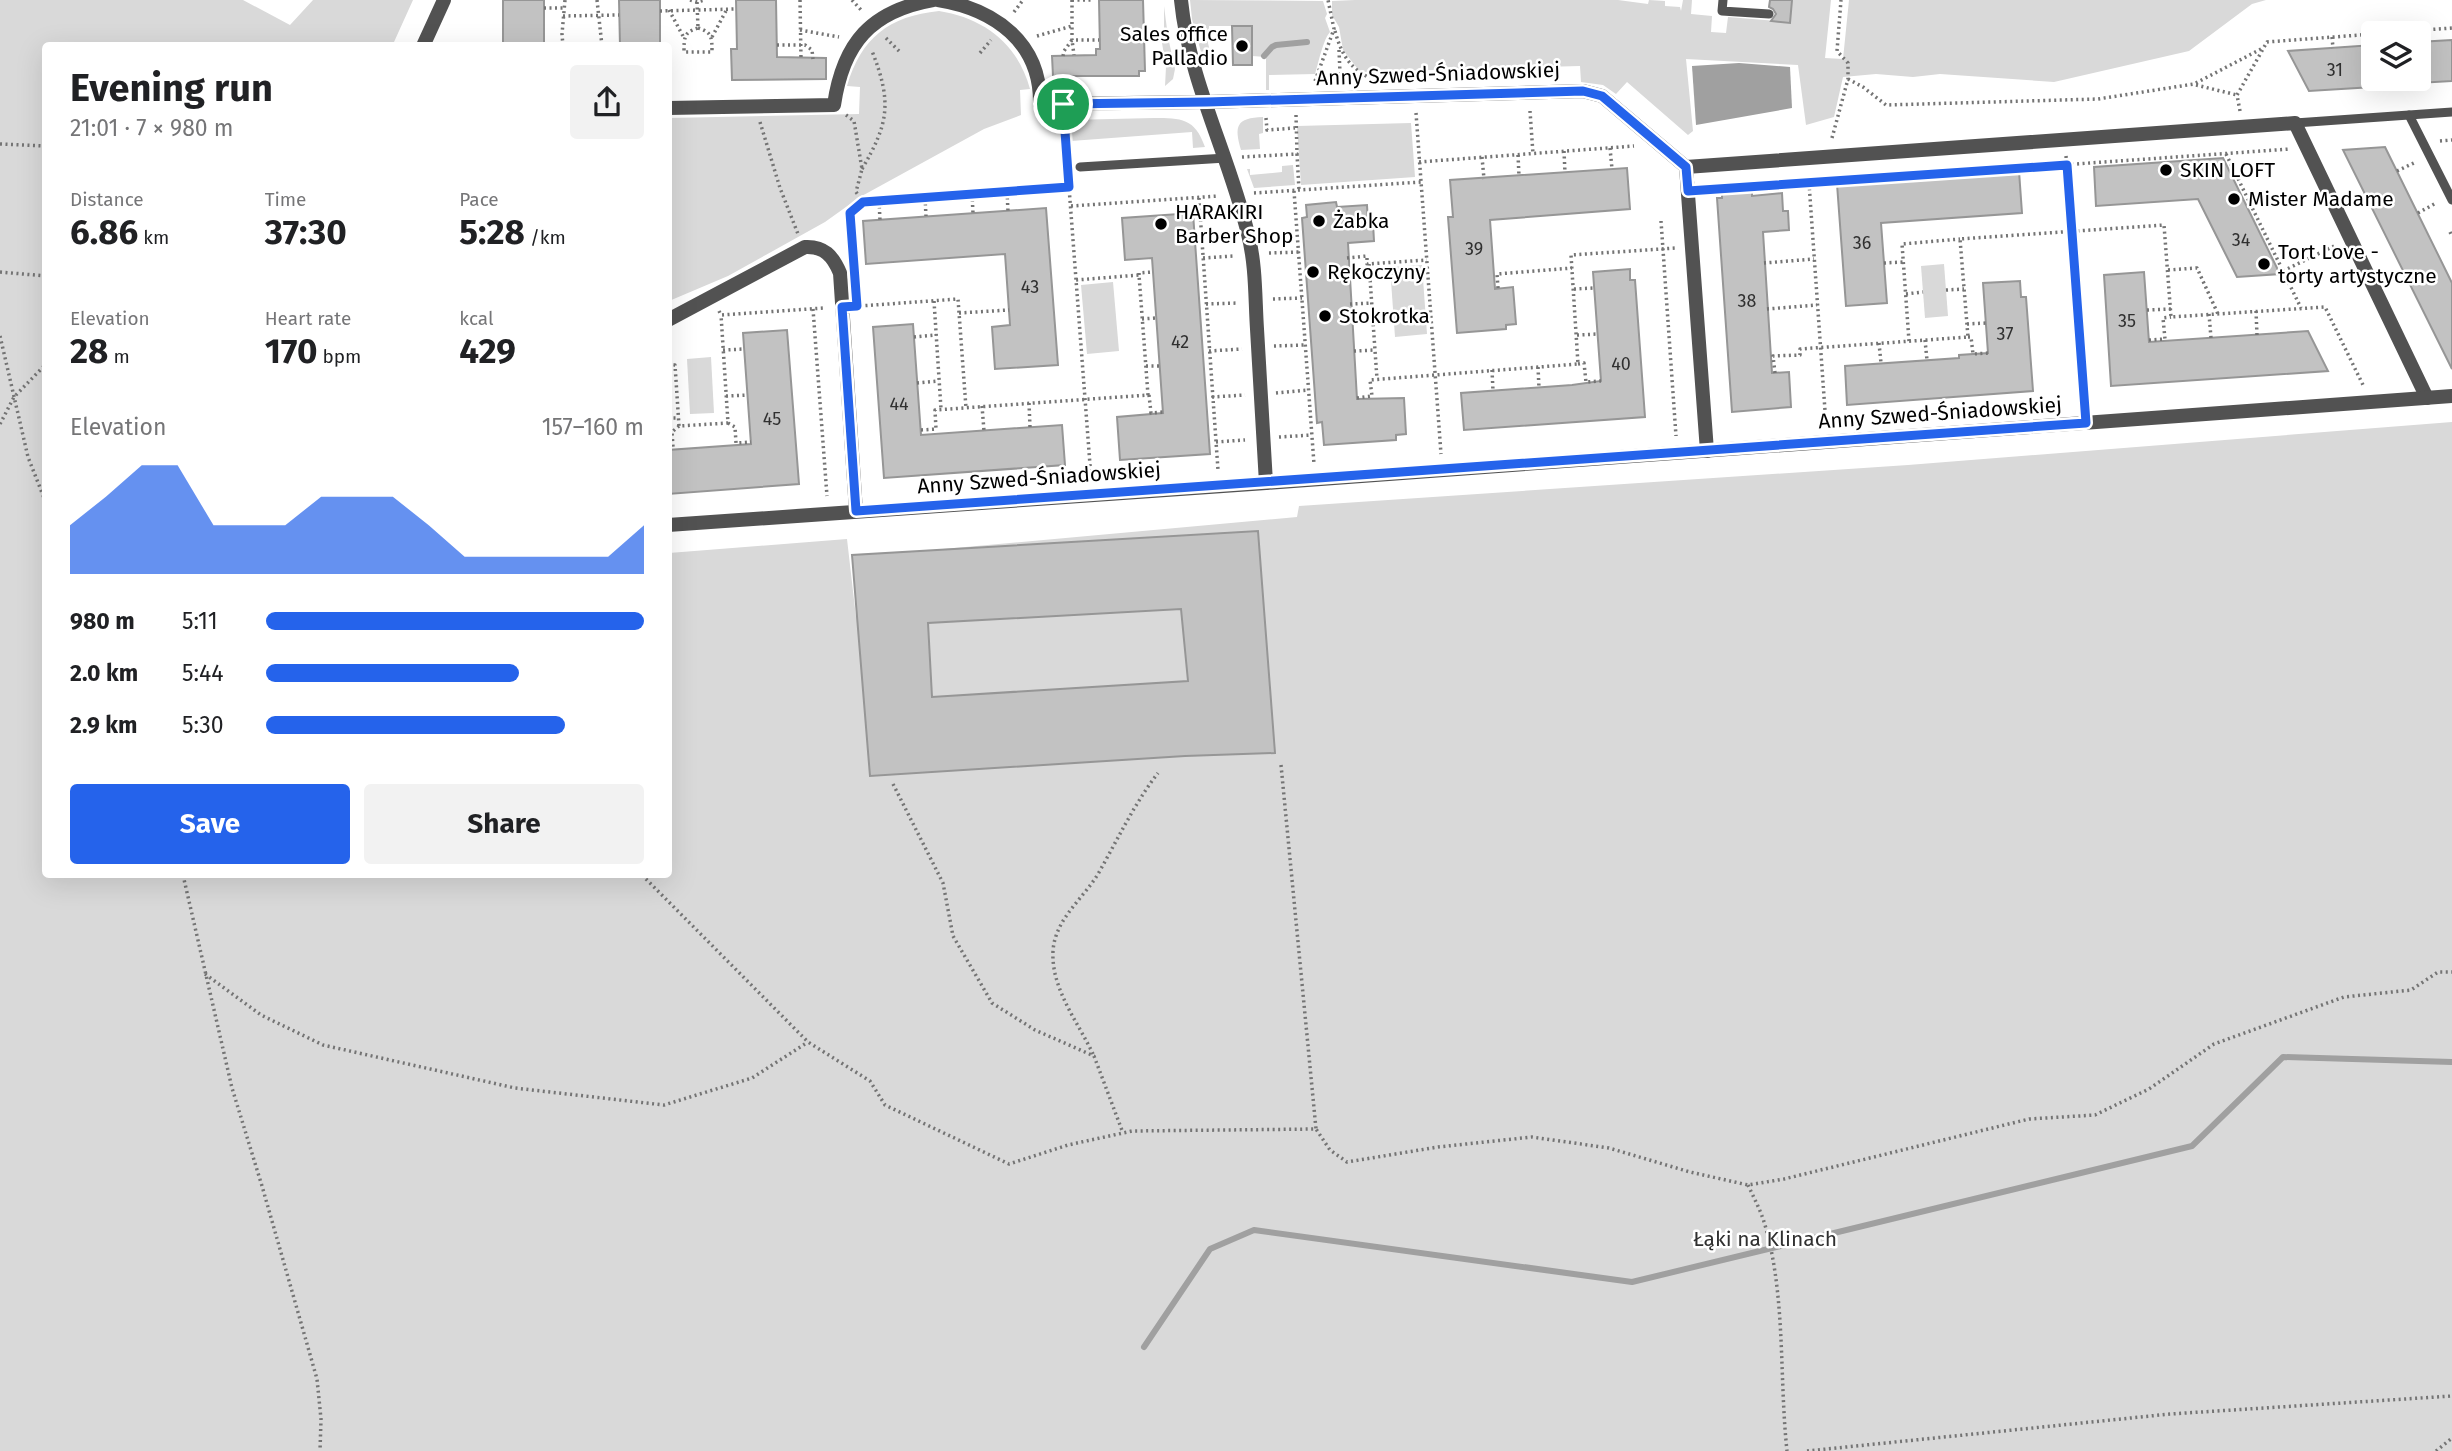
<!DOCTYPE html>
<meta charset="utf-8">
<style>
:root{--surface:#fff;--page:#f2f2f2;--text:#202124;--muted:#757577;--accent:#2563eb}
body{margin:0;font-family:"Fira Sans",sans-serif;background:var(--page);color:var(--text);height:100vh;display:flex;flex-direction:column;font-size:26px;white-space:nowrap}
*{box-sizing:border-box;margin:0}
p{font-size:23px;color:var(--muted)}
.icon{flex:none;width:38px;height:38px;fill:none;stroke:currentColor;stroke-width:2;stroke-linecap:round;stroke-linejoin:round}
.map{position:relative;flex:1;overflow:hidden}
.drawer{position:absolute;left:42px;top:42px;width:630px;height:836px;display:flex;flex-direction:column;background:var(--surface);border-radius:7px;box-shadow:0 7px 28px #0002}
.drawer>*{flex:none}
.tools{position:absolute;left:2361px;top:21px;display:grid;gap:14px}
.tools a{display:grid;place-items:center;width:70px;height:70px;border-radius:7px;background:var(--surface);box-shadow:0 7px 28px #0002;font-size:35px}
.pin{position:absolute;display:grid;place-items:center;width:60px;height:60px;color:#fff;margin:-30px;border:4px solid #fff;border-radius:50%;box-shadow:0 2px 7px #0007}
.round{display:grid;place-items:center;flex:none;width:74px;height:74px;border-radius:7px;background:var(--page)}
.headline{display:flex;align-items:center;justify-content:space-between;height:119px;padding:0 28px}
h1{font-size:38px;font-weight:700;line-height:52px}
.figures{display:grid;grid-template-columns:repeat(3,1fr);gap:10px;height:119px;padding:7px 28px}
.figures div{display:grid;align-content:center}
.figures b{font-size:35px;font-weight:700}
.figures small{font-size:19px;font-weight:400}
.figures p{font-size:19px}
.chart{height:196px;padding:14px 28px}
.chart p{display:flex;justify-content:space-between}
.chart svg{width:100%;height:126px;margin-top:7px;fill:var(--accent);opacity:.7}
.button{display:flex;gap:14px;margin-top:auto;padding:14px 28px}
.button a{flex:1;height:80px;border-radius:7px;background:var(--accent);color:#fff;font-size:28px;font-weight:700;line-height:80px;text-align:center}
.button a+a{background:var(--page);color:var(--text)}
ul{padding:0 28px;list-style:none;font-size:23px}
li{display:grid;grid-template-columns:112px 84px 1fr;align-items:center;height:52px}
li i{height:18px;border-radius:9px;background:var(--accent)}
.map>svg:first-child{display:block}
.green{fill:#d9d9d9}
.water{fill:#a0a0a0}
.lines{fill:none;stroke-linecap:round;stroke-linejoin:round}
.stream{stroke:#a0a0a0;stroke-width:6}
.building{fill:#c2c2c2;stroke:#969696;stroke-width:2;fill-rule:evenodd}
.path{stroke:#747474;stroke-width:3.5;stroke-dasharray:2 3.5;stroke-linecap:butt}
.lane{stroke:#525252;stroke-width:9}
.street{stroke:#525252;stroke-width:14}
.route-casing{stroke:#fff;stroke-width:14}
.route{stroke:#2563eb;stroke-width:9}
.poi-dot{fill:#000;stroke:#fff;stroke-width:2.5}
.labels{text-anchor:middle;stroke-width:5;stroke-linejoin:round;paint-order:stroke}
.number-label{font-size:18px;fill:#303030}
.poi-label{font-size:21px;fill:#000;stroke:#fff;text-anchor:start}
.street-label{font-size:21px;fill:#000;stroke:#fff}
.park-label{font-size:21px;fill:#303030;stroke:#fff}
</style>
<div class="map">
<svg width="2452" height="1451" viewBox="0 0 2452 1451">
<rect width="100%" height="100%" fill="#fff"/>
<!-- green -->
<g class="green">
<path d="M0 0H243L290 25 313 0H413L394 42 400 45 46 46V875H668L669 553 847 539 856 617 855 557 1297 517 1299 506 1908 465 2452 422V1451H0Z"/>
<path d="M1190 0 1323 1 1327 14 1325 18 1330 32C1323 40 1319 61 1315 74L1269 75V90H1266V57L1252 56 1251 26H1209L1208 43 1212 60 1204 63 1192 19Z"/>
<path d="M1355 0H1618L1648 4 1649 0 1665 1V6L1680 7 1681 11 1683 0H1692L1691 14 1712 16 1711 32 1726 33 1728 17 1790 22 1792 0H1831L1825 58 1843 59 1849 0H2266L2252 4 2189 51 2054 82 1940 74 1913 77 1876 74 1843 77 1834 117 1806 125 1798 65 1686 59 1693 131 1688 135 1627 82 1616 94 1603 85 1581 82 1580 66 1360 72 1343 50 1339 27 1332 15V1Z"/>
<path d="M1164 6 1168 37 1175 69 1173 79 1165 86 1166 67 1161 37V34H1164Z"/>
<path d="M939 11C984 18 1018 44 1030 89L1020 90 1021 115 984 129 860 197 825 222 728 276 669 301V118L859 114 860 87 847 86C861 38 889 16 939 11Z"/>
<path d="M1263 117V133L1259 134 1260 149 1241 150C1234 126 1236 118 1263 117Z"/>
<path d="M1154 118C1181 118 1195 118 1205 147L1193 148 1192 132 1071 141 1069 120Z"/>
<path d="M1411 123 1415 177 1301 185 1297 126Z"/>
<path d="M1293 165 1295 185 1254 188 1247 169H1250V175L1282 172V166Z"/>
<path d="M1944 264 1948 316 1925 318 1921 266Z"/>
<path d="M1422 265 1427 334 1395 337 1390 267Z"/>
<path d="M1113 282 1119 351 1087 354 1081 285Z"/>
<path d="M711 357 714 413 690 414 687 359Z"/>
</g>
<!-- water -->
<path class="water" d="M1739 63 1790 67 1792 108 1696 125 1692 66Z"/>
<g class="lines">
<!-- stream -->
<g class="stream">
<path d="M1264 56 1272 47 1276 45 1307 42"/>
<path d="M1144 1347 1210 1249 1254 1230 1632 1282 2192 1146 2283 1057 2452 1062"/>
</g>
</g>
<!-- building -->
<g class="building">
<rect x="503" y="0" width="41" height="46"/>
<path d="M619 0H660V46H620Z"/>
<path d="M736 0H776L777 57 826 58V79L732 80 731 49H737Z"/>
<path d="M1099 0H1143L1145 71H1139V76H1053L1052 56 1096 55V49H1100Z"/>
<path d="M1770 0H1792L1790 23 1771 21 1776 14 1773 9 1769 7Z"/>
<path d="M1232 26H1252V65H1233Z"/>
<path d="M2452 40V81L2418 83V42Z"/>
<path d="M2373 45V87L2309 91 2288 51Z"/>
<path d="M2385 147 2452 283V369L2343 150Z"/>
<path d="M2223 158 2280 274 2237 277 2198 199 2096 206 2094 167Z"/>
<path d="M1627 168 1630 209 1490 220 1495 289 1513 287 1516 324 1506 325V329L1457 333 1448 217H1453L1450 180Z"/>
<path d="M2019 171 2022 213 1881 223 1887 303 1846 306 1837 184Z"/>
<path d="M1752 191V196L1782 193 1783 211H1788L1789 230 1763 232 1772 373 1789 372 1791 407 1732 412 1717 198H1722V193Z"/>
<path d="M1336 202 1337 207 1367 205 1368 223H1373L1374 241 1348 243 1357 399 1404 398 1406 434 1396 435V440L1324 445 1322 422 1317 423 1302 218 1307 217 1306 205Z"/>
<path d="M1046 208 1058 365 995 369 992 327 1010 325 1005 254 866 264 863 221Z"/>
<path d="M1193 213 1210 454 1120 460 1117 417 1163 413 1152 258 1125 260 1122 218Z"/>
<path d="M1630 269V280H1635L1645 417 1464 430 1461 393 1572 385 1601 381 1593 272Z"/>
<path d="M2144 272 2149 342 2308 331 2328 371 2111 386 2104 275Z"/>
<path d="M2020 281 2021 297H2026L2033 391 1847 405 1845 366 1959 358V355L1988 353 1983 283Z"/>
<path d="M913 324 921 435 1062 425 1065 465 884 478 873 327Z"/>
<path d="M787 330 799 484 668 494V450L751 444 743 333Z"/>
<path d="M1258 531 1275 753 1185 756 870 776 852 555ZM1181 609 1188 681 932 697 928 623Z"/>
</g>
<g class="lines">
<!-- path -->
<g class="path">
<path d="M597 0 602 46"/>
<path d="M690 0 697 2 705 0"/>
<path d="M800 0 801 59"/>
<path d="M852 0 862 11"/>
<path d="M1072 0V40H1099"/>
<path d="M1072 0H1091"/>
<path d="M697 2 698 28"/>
<path d="M544 8H564"/>
<path d="M669 10 683 36"/>
<path d="M660 11 736 9"/>
<path d="M1014 12 1023 0"/>
<path d="M563 16 619 15"/>
<path d="M698 28C712 32 712 38 712 52H684C684 38 684 32 698 28Z"/>
<path d="M800 30 839 37"/>
<path d="M2425 30 2426 42"/>
<path d="M1335 31C1341 53 1349 68 1370 78"/>
<path d="M2384 33 2452 28"/>
<path d="M1037 36 1072 26"/>
<path d="M712 37 727 9"/>
<path d="M2332 37 2333 48"/>
<path d="M886 38 901 53"/>
<path d="M777 45H805L812 50 813 59"/>
<path d="M563 46 562 34 565 0"/>
<path d="M1339 50 1340 73"/>
<path d="M980 53 991 40"/>
<path d="M1063 56 1064 51 1072 40 1074 55"/>
<path d="M1848 79 1863 87 1886 105 2098 99 2194 84 2263 48"/>
<path d="M1315 81 1334 29 1328 0"/>
<path d="M2196 85 2237 95"/>
<path d="M1530 111 1533 154"/>
<path d="M2240 111 2237 95 2267 42 2373 34"/>
<path d="M1416 113 1441 454"/>
<path d="M846 115 854 121 862 169 856 192 863 202"/>
<path d="M1296 115 1297 154"/>
<path d="M1266 118 1267 130 1295 128"/>
<path d="M1065 120 1067 158"/>
<path d="M760 122 780 188 798 234"/>
<path d="M1832 138 1848 79V63L1837 51 1841 0"/>
<path d="M2440 141 2452 140"/>
<path d="M0 144 46 146"/>
<path d="M1610 148 1612 169"/>
<path d="M1564 151 1565 173"/>
<path d="M2226 154 2301 308"/>
<path d="M1518 155 1519 176"/>
<path d="M2066 156 2085 407"/>
<path d="M1242 157 1297 154 1299 190"/>
<path d="M1482 157 1484 179"/>
<path d="M1419 162 1634 146"/>
<path d="M862 169C889 123 892 102 872 51"/>
<path d="M2397 171 2416 162"/>
<path d="M1809 183 1826 425"/>
<path d="M1704 190 2290 149"/>
<path d="M1294 191 1314 464"/>
<path d="M1007 192 1008 211"/>
<path d="M1254 193 1421 182"/>
<path d="M972 194 973 213"/>
<path d="M925 198 926 216"/>
<path d="M1199 198 1218 470"/>
<path d="M879 201 880 220"/>
<path d="M1071 206 1219 196"/>
<path d="M2418 213 2436 203"/>
<path d="M1661 221 1676 436"/>
<path d="M2450 232 2452 236"/>
<path d="M1269 253 1299 252"/>
<path d="M853 256 850 213 863 202 1069 187 1091 478"/>
<path d="M1203 258 1234 256"/>
<path d="M1347 258 1367 256V264L1427 260"/>
<path d="M1764 263 1814 259"/>
<path d="M1884 263 1903 262"/>
<path d="M1369 264 1377 379"/>
<path d="M2168 270 2197 268 2218 314"/>
<path d="M2283 271 2334 246"/>
<path d="M0 272 46 276"/>
<path d="M1139 275V273L1153 272"/>
<path d="M1498 288 1497 274 1572 268"/>
<path d="M1574 289 1594 288"/>
<path d="M1946 290 1964 289"/>
<path d="M1906 294 1923 292"/>
<path d="M1273 299 1302 298"/>
<path d="M934 301 941 409"/>
<path d="M1206 304 1239 303"/>
<path d="M1350 304 1372 303"/>
<path d="M860 306 958 299 966 408"/>
<path d="M813 309 827 496"/>
<path d="M1767 309 1817 305"/>
<path d="M2147 310 2171 309"/>
<path d="M719 311 721 315 824 308"/>
<path d="M2256 311 2257 335"/>
<path d="M959 313 1009 310"/>
<path d="M2209 314 2211 338"/>
<path d="M1142 319 1156 318"/>
<path d="M1967 324 1986 323"/>
<path d="M1577 335 1598 334"/>
<path d="M0 336 28 457 46 503"/>
<path d="M914 337 936 335"/>
<path d="M1968 337H1971L1973 354 1988 353"/>
<path d="M1925 340 1927 360"/>
<path d="M2149 340 2165 339 2163 318 2171 317"/>
<path d="M1909 341 1902 244 1960 239"/>
<path d="M1879 343 1881 363"/>
<path d="M1274 346 1304 345"/>
<path d="M723 350 744 349"/>
<path d="M1209 351 1242 349"/>
<path d="M1354 351 1375 350"/>
<path d="M1578 364 1584 363 1586 382 1601 381"/>
<path d="M668 365H675L679 426 728 423 721 315"/>
<path d="M1146 366H1160"/>
<path d="M1538 367 1539 388"/>
<path d="M1492 370 1493 391"/>
<path d="M1775 373 1773 356 1800 355V349L1968 337 1960 239 2164 225 2171 317 2325 307 2363 385"/>
<path d="M917 383 939 381"/>
<path d="M1276 393 1308 390"/>
<path d="M1149 395 1151 413 1163 412"/>
<path d="M726 396 748 395"/>
<path d="M1212 397 1245 395"/>
<path d="M1357 398 1372 396 1370 380 1578 364 1571 255 1676 248"/>
<path d="M1029 403 1030 427"/>
<path d="M982 406 984 431"/>
<path d="M668 418H679"/>
<path d="M728 423 735 427 736 443 751 442"/>
<path d="M0 424 14 397 46 364"/>
<path d="M921 430 936 429 935 410 1148 395 1139 275 1076 280"/>
<path d="M1279 437 1312 435"/>
<path d="M1216 442 1245 440"/>
<path d="M668 448 673 447 672 432 679 426"/>
<path d="M1281 765 1316 1129"/>
<path d="M893 784 943 883 953 936 992 1003 1035 1030 1094 1056 1123 1133"/>
<path d="M183 875 232 1088 262 1186 317 1379 321 1419 320 1451"/>
<path d="M642 875 808 1042 870 1081 885 1105 1009 1164 1068 1145 1132 1131 1316 1129 1330 1150 1347 1162 1438 1147 1532 1137 1609 1148 1690 1172 1748 1185 1784 1179 2029 1119 2095 1115 2149 1089 2214 1044 2344 997 2411 990 2438 972H2452"/>
<path d="M205 974 261 1015 323 1045 515 1088 664 1105 752 1078 808 1042"/>
<path d="M1093 1054C1078 1022 1051 989 1053 951 1055 919 1083 899 1098 874 1118 839 1134 804 1158 773"/>
<path d="M1748 1185C1754 1198 1761 1211 1765 1225 1786 1298 1779 1376 1787 1451"/>
<path d="M1807 1451 2170 1414 2452 1396"/>
<path d="M2436 1451 2452 1438"/>
</g>
<!-- lane -->
<g class="lane">
<path d="M1723 0 1722 11 1769 14"/>
<path d="M2409 115 2452 200"/>
<path d="M2295 123 2452 112"/>
<path d="M1080 167 1226 158"/>
</g>
<!-- street -->
<g class="street">
<path d="M938 0C994 9 1041 42 1040 104L1207 102 1583 91 1602 96 1686 167 1707 451"/>
<path d="M423 46 444 0"/>
<path d="M668 108 834 105C843 43 871 11 933 0"/>
<path d="M1686 167 2295 123 2427 398"/>
<path d="M668 320 805 247C824 246 833 256 840 273L856 511"/>
<path d="M1266 483 2452 396"/>
<path d="M668 525 1266 483C1263 431 1260 380 1257 329 1255 298 1256 265 1248 234 1229 155 1189 81 1181 0"/>
</g>
</g>
<g class="lines">
<defs>
<path id="route" d="M1583 91 1602 96 1686 167 1688 191 2067 165 2086 423 856 511 842 307 857 306 850 213 863 202 1069 187 1063 104 1207 102Z"/>
</defs>
<!-- route casing -->
<use href="#route" class="route-casing"/>
<!-- route -->
<use href="#route" class="route"/>
</g>
<!-- markers -->
<g class="poi-dot">
<circle cx="1242" cy="46" r="7"/>
<circle cx="2166" cy="170" r="7"/>
<circle cx="2234" cy="199" r="7"/>
<circle cx="1319" cy="221" r="7"/>
<circle cx="1161" cy="224" r="7"/>
<circle cx="2264" cy="264" r="7"/>
<circle cx="1313" cy="272" r="7"/>
<circle cx="1325" cy="316" r="7"/>
</g>
<g class="labels">
<!-- number labels -->
<g class="number-label">
<text x="2335" y="76">31</text>
<text x="2241" y="246">34</text>
<text x="1862" y="249">36</text>
<text x="1474" y="255">39</text>
<text x="1030" y="293">43</text>
<text x="1747" y="307">38</text>
<text x="2127" y="327">35</text>
<text x="2005" y="340">37</text>
<text x="1180" y="348">42</text>
<text x="1621" y="370">40</text>
<text x="899" y="410">44</text>
<text x="772" y="425">45</text>
</g>
<!-- poi labels -->
<g class="poi-label">
<text x="1228" y="41" text-anchor="end">Sales office<tspan x="1228" dy="24">Palladio</tspan></text>
<text x="2180" y="177">SKIN LOFT</text>
<text x="2248" y="206">Mister Madame</text>
<text x="1175" y="219">HARAKIRI<tspan x="1175" dy="24">Barber Shop</tspan></text>
<text x="1333" y="228">Żabka</text>
<text x="2278" y="259">Tort Love -<tspan x="2278" dy="24">torty artystyczne</tspan></text>
<text x="1327" y="279">Rękoczyny</text>
<text x="1339" y="323">Stokrotka</text>
</g>
<!-- street labels -->
<g class="street-label">
<text transform="translate(1438 74) rotate(-2)" y="7">Anny Szwed-Śniadowskiej</text>
<text transform="translate(1940 413) rotate(-4)" y="7">Anny Szwed-Śniadowskiej</text>
<text transform="translate(1039 478) rotate(-4)" y="7">Anny Szwed-Śniadowskiej</text>
</g>
<!-- park labels -->
<g class="park-label">
<text x="1765" y="1246">Łąki na Klinach</text>
</g>
</g>
</svg>
<div class="tools">
<a><svg class="icon" aria-label="layers" viewBox="0 0 24 24"><path d="M12 4l9 5-9 5-9-5zM3 14l9 5 9-5"/></svg></a>
</div>
<div class="pin" style="left:1063px;top:104px;background:#1e9e55"><svg class="icon" aria-label="arrive" viewBox="0 0 24 24"><path d="M6 21V4h12l-3 4 3 4H6"/></svg></div>
<section class="drawer">
<div class="headline"><div><h1>Evening run</h1><p>21:01 · 7 × 980 m</p></div><a class="round"><svg class="icon" aria-label="share" viewBox="0 0 24 24"><path d="M12 15V3M7 8l5-5 5 5M5 13v7h14v-7"/></svg></a></div>
<div class="figures">
<div><p>Distance</p><b>6.86<small> km</small></b></div>
<div><p>Time</p><b>37:30</b></div>
<div><p>Pace</p><b>5:28<small> /km</small></b></div>
</div>
<div class="figures">
<div><p>Elevation</p><b>28<small> m</small></b></div>
<div><p>Heart rate</p><b>170<small> bpm</small></b></div>
<div><p>kcal</p><b>429</b></div>
</div>
<div class="chart"><p><span>Elevation</span>157–160 m</p>
<svg viewBox="0 0 160 44" preserveAspectRatio="none"><path d="M0 44V27L10 17L20 6L30 6L40 27L50 27L60 27L70 17L80 17L90 17L100 27L110 38L120 38L130 38L140 38L150 38L160 27V44z"/></svg>
</div>
<ul>
<li><b>980 m</b>5:11<i style="width:100%"></i></li>
<li><b>2.0 km</b>5:44<i style="width:67%"></i></li>
<li><b>2.9 km</b>5:30<i style="width:79%"></i></li>
</ul>
<div class="button"><a>Save</a><a>Share</a></div>
</section>
</div>
